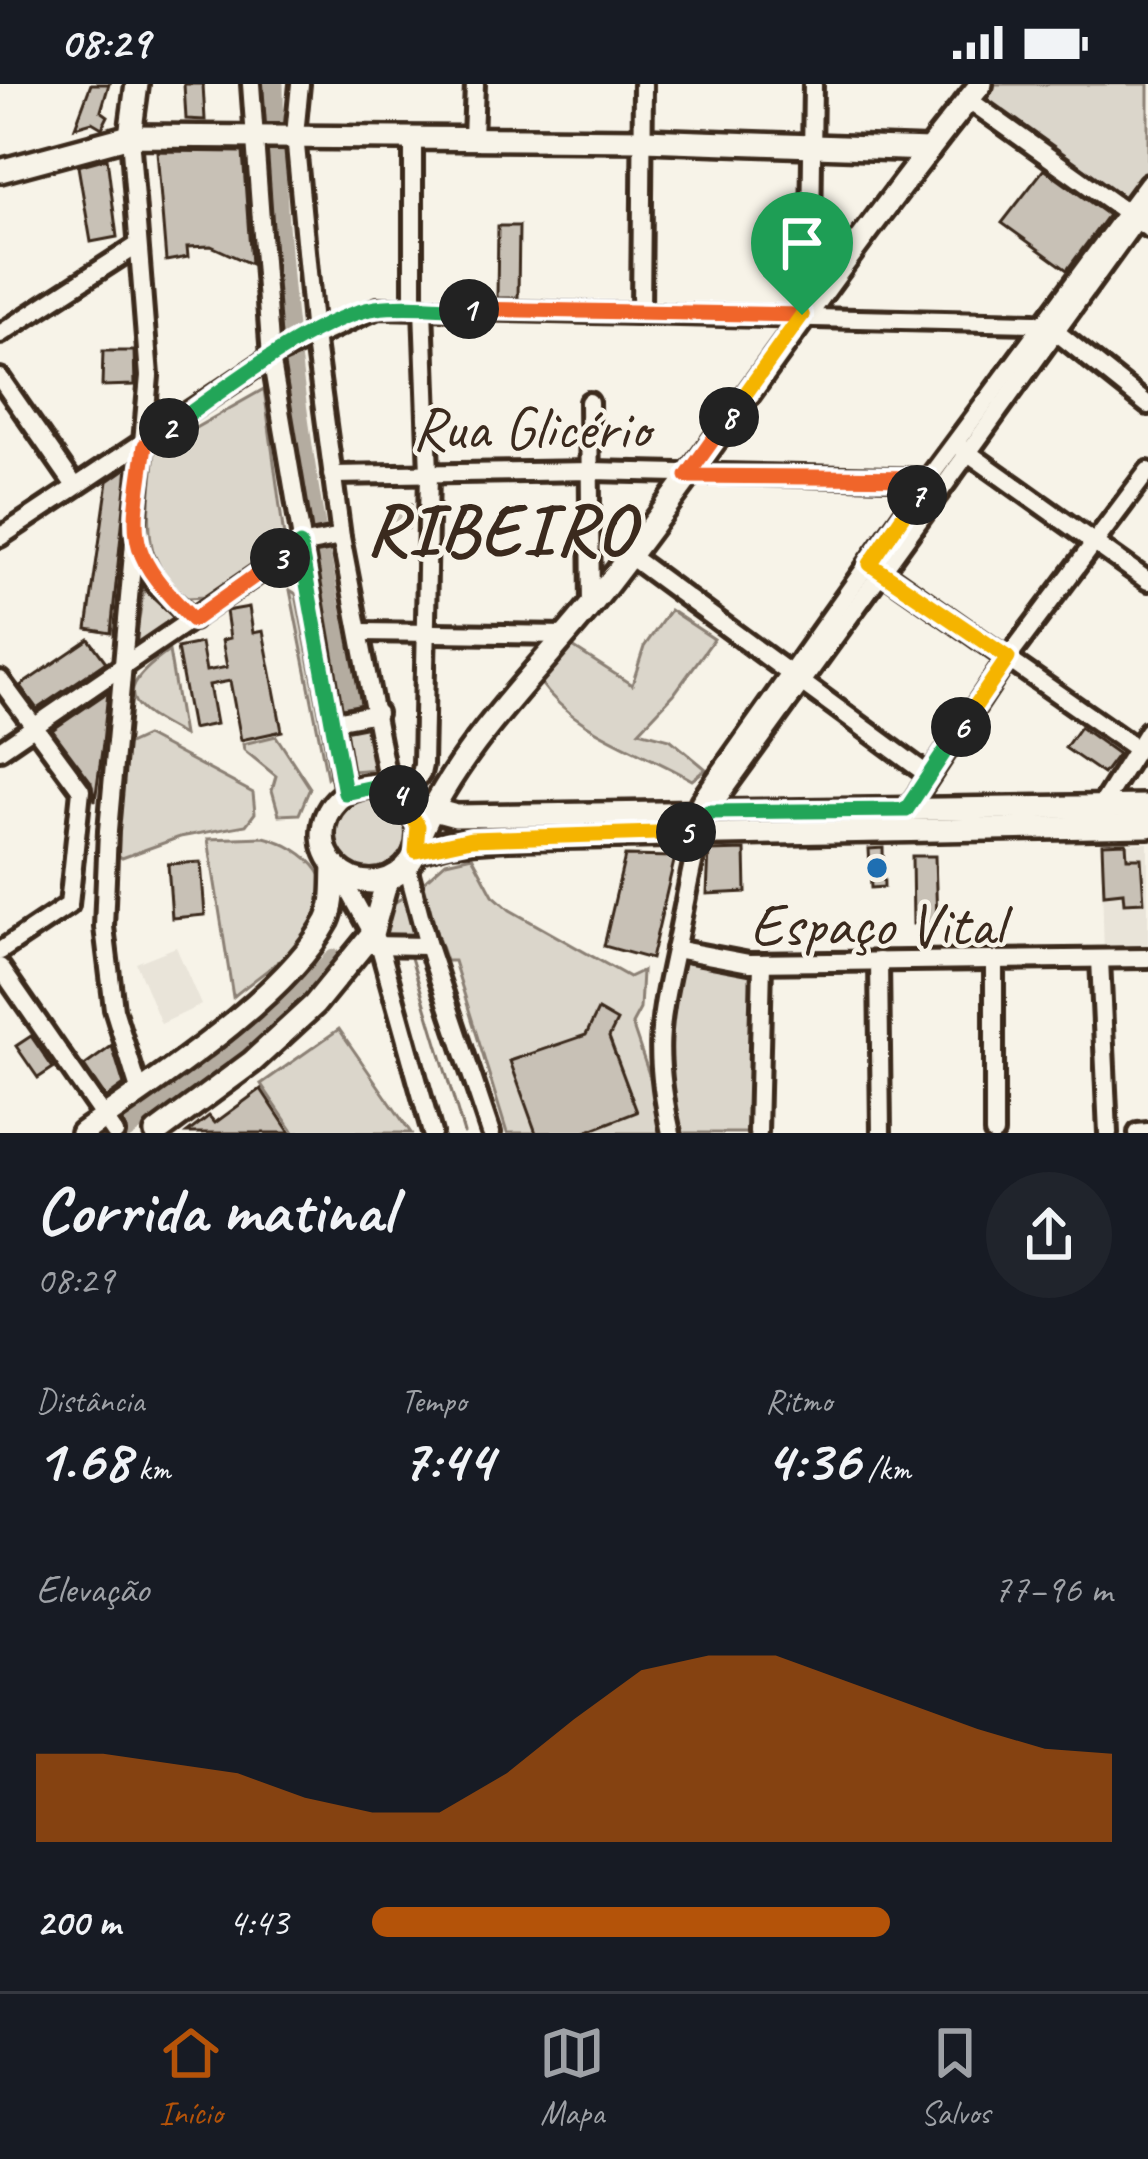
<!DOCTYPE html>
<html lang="pt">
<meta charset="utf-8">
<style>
:root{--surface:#171b24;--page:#20242c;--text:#f1f3f6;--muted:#9ea1a6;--line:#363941;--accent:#b45309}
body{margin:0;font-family:Caveat,sans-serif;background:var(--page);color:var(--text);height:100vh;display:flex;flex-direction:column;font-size:45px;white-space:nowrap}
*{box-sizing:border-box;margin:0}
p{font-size:39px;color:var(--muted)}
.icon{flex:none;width:66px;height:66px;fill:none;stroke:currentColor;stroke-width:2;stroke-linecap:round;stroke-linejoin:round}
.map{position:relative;height:1049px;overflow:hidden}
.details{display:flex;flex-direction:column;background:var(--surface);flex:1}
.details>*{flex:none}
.pin{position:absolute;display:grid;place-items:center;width:102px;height:102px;color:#fff;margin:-123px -51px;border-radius:50% 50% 50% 0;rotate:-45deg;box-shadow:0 0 12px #0007}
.pin .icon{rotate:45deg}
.km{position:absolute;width:60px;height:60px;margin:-30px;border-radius:50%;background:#222;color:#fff;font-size:33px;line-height:60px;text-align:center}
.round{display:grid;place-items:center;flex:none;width:126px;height:126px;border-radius:63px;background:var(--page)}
.headline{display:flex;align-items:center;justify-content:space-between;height:204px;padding:0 36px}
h1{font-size:66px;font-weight:700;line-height:90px}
.figures{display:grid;grid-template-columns:repeat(3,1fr);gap:18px;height:204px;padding:12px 36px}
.figures div{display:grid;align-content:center}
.figures b{font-size:60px;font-weight:700}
.figures small{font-size:33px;font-weight:400}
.figures p{font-size:33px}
.chart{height:336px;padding:24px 36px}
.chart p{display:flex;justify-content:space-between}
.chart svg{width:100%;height:216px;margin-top:12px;fill:var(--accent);opacity:.7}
ul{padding:0 36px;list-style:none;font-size:39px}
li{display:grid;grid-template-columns:192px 144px 1fr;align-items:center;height:90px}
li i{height:30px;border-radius:15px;background:var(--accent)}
.status{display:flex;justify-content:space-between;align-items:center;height:84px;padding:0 60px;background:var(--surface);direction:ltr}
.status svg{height:33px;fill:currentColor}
.dock{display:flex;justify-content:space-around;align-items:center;height:168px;border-top:3px solid var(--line);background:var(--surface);font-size:33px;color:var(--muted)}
.dock a{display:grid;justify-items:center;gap:6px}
.dock .active{color:var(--accent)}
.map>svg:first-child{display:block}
.built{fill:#e9e4d9}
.green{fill:#dbd6cb;stroke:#8b8074;stroke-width:3}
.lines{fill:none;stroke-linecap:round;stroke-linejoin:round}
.stream{stroke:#84786c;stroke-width:3}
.river{stroke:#b4aca0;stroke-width:21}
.building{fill:#c8c1b6;stroke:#3b2a1e;stroke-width:3}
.minor-casing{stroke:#3b2a1e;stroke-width:26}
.major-casing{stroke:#3b2a1e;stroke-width:30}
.minor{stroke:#f7f3e8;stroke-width:16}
.major{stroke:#f7f3e8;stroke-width:21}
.split-1-casing{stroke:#fff;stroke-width:24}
.split-2-casing{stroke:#fff;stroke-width:24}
.split-3-casing{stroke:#fff;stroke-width:24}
.split-4-casing{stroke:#fff;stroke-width:24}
.split-5-casing{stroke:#fff;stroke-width:24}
.split-6-casing{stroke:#fff;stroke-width:24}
.split-7-casing{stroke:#fff;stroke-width:24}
.split-8-casing{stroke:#fff;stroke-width:24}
.split-9-casing{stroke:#fff;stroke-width:24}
.split-1{stroke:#f0652b;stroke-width:15}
.split-2{stroke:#22a559;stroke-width:15}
.split-3{stroke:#f0652b;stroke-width:15}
.split-4{stroke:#22a559;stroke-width:15}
.split-5{stroke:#f5b400;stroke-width:15}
.split-6{stroke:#22a559;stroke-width:15}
.split-7{stroke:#f5b400;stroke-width:15}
.split-8{stroke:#f0652b;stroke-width:15}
.split-9{stroke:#f5b400;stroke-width:15}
.poi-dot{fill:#1f6fb2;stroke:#f7f3e8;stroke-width:4.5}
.labels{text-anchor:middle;stroke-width:9;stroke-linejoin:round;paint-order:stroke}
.street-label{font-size:60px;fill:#3b2a1e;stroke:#f7f3e8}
.poi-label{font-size:60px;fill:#3b2a1e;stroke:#f7f3e8}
.district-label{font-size:72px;font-weight:bold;letter-spacing:3px;fill:#3b2a1e;stroke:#f7f3e8}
</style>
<div class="status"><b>08:29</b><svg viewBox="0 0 49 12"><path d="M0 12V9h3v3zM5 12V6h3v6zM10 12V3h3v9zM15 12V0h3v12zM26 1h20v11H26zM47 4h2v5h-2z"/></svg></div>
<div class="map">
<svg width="1148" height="1049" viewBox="0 0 1148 1049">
<rect width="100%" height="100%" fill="#f7f3e8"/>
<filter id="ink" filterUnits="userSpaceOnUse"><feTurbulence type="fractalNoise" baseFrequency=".00833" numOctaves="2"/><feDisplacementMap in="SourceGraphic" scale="24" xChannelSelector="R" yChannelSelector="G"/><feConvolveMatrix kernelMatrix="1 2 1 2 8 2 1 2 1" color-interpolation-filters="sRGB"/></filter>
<g filter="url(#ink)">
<!-- built -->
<g class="built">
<path d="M1101 759H1148V871L1104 872Z"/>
<path d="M176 863 201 921 161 940 136 879Z"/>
</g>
<!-- green -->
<g class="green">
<path d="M992 0H1148V98L1126 128 979 17Z"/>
<path d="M264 305 285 460 206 513 187 514C135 484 151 417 155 367Z"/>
<path d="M144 503 176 536 135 561Z"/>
<path d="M290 506 296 510 331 689 327 693Z"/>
<path d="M670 526 714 555 674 610 639 647 670 655 706 685 692 696C638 664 577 650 539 597L568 560 632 601 644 563Z"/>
<path d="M169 567 183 651C128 622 110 609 169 567Z"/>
<path d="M366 639 376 685 352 687 343 643Z"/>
<path d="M146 652 253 709 255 729 246 741 180 753 122 774 115 769 124 662Z"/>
<path d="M276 652 310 704 299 730 279 731 272 706 276 692 244 666 243 660Z"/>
<circle cx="371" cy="751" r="40"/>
<path d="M264 753C306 763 349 801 312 846 291 871 258 892 233 913L208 755Z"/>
<path d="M472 772 493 811 510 826 629 893 642 887 640 925 632 940 665 1038 661 1049H507L454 877H446L420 801 446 778Z"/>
<path d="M402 814 412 819 424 854 384 862 379 852 392 820Z"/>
<path d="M680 870 751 884 749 1049H678L663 964Z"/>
<path d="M339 945 411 1049H294L261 1000Z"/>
</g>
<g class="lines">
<!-- stream -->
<path class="stream" d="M409 867 464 1049"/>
<!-- river -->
<g class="river">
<path d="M273 0C274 209 305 421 352 625"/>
<path d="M120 1049 248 959 334 876"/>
</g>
</g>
<!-- building -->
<g class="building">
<path d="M91 0H109L101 27 108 32 102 44 92 38 75 43Z"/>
<path d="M184 0H203L205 36 186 35Z"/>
<path d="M157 67 243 68 251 180 211 162 187 163 188 173 166 177Z"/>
<path d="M107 74 117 153 91 158 78 82Z"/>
<path d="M1044 85 1108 131 1067 186 1002 139Z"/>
<path d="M498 142H519L518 214H497Z"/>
<path d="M103 267H134L135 301 102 302Z"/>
<path d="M128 383 111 549 87 545 108 397Z"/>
<path d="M411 420 408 444 387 442 389 421Z"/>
<path d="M249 523 253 549 263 547 282 647 241 656 230 597 209 601 216 640 192 645 177 564 201 559 206 587 227 583 222 556 230 554 226 527Z"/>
<path d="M89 555 106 578 37 625 20 602Z"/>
<path d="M108 608 103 659 95 717 91 698 52 646Z"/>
<path d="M1080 643 1118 670 1103 690 1065 664Z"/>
<path d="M1126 759 1127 774H1141L1144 818 1124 819 1123 808 1104 810 1102 760Z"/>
<path d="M883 764 884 803 871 804 869 765Z"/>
<path d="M745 766 746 808 707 810 709 767Z"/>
<path d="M625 772 675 773 651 875 604 862Z"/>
<path d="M912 772H935L937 839 913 840Z"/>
<path d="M201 778 205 831 172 834 168 780Z"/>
<path d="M598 926 617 937 609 953 637 1028 583 1049H536L510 977 586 951Z"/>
<path d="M31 952 53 984 38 994 16 962Z"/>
<path d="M112 962 124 1001 106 1014 84 982Z"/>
<path d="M261 1005 290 1049H187L209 1032 215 1039Z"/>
</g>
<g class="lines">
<defs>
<g id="minor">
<path d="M251 0 271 273 345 709"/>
<path d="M300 0 295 51 314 251 341 453 389 705"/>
<path d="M969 16 1148 144"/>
<path d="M130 52 149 292 108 747 104 843 114 925 140 1009"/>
<path d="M473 54 475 0"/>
<path d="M810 221 813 0"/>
<path d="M413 224V54"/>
<path d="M641 228 643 0"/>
<path d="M0 250 138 161"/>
<path d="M0 294 75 402"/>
<path d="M589 318 591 523"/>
<path d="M960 363 1148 497"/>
<path d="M332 391 592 387 933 395"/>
<path d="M0 453 271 273 378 224 1034 239 1055 247 1148 321"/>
<path d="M137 462 156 501 193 536"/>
<path d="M630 472 928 691"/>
<path d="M876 483 1135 664"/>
<path d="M362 548 568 551"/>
<path d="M0 596 81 706 69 821 0 867"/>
<path d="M335 637 377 629"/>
<path d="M0 666 300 461 341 453"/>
<path d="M399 711 421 690 423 681 429 389 423 224"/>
<path d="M1098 727 1148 647"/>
<path d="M904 731 1008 574 1148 387"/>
<path d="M693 738 700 717 929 394 1148 99"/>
<path d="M407 782 428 862 491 1049"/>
<path d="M337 785 380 863 432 1049"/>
<path d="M369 861 428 862"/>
<path d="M675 865 749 879 1148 874"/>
<path d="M1100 875 1108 1049"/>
<path d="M879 877 881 1049"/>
<path d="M0 883 115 1049"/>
<path d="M671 1049C650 953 663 929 681 837 689 800 694 764 708 728L1148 120"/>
<path d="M758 1049 762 879"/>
<path d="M994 1049V877"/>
<path d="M1138 1049 1148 1048"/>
</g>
<g id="major">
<path d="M130 52 137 0"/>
<path d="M0 87 130 52 644 56 929 66"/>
<circle cx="371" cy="750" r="48"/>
<path d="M408 719 456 732 1148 722"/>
<path d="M419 754C460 656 551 576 615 491 739 329 852 159 981 0"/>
<path d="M416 767 449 758 508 754 1148 742"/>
<path d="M82 1049C153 999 286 913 327 837 335 820 333 799 334 782"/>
<path d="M156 1049 252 978 314 921 372 850 387 796"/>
</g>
</defs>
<!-- minor casing -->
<use href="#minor" class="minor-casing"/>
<!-- major casing -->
<use href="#major" class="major-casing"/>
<!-- minor -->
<use href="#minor" class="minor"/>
<!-- major -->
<use href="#major" class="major"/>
</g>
</g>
<g class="lines" filter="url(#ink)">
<defs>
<path id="split-1" d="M469 225 802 231"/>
<path id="split-2" d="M169 344C221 308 315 233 376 224 406 220 439 224 469 225"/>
<path id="split-3" d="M169 344 145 361C132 456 123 465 193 536L280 474"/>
<path id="split-4" d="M280 474 300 461 345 709 378 702 399 711"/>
<path id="split-5" d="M399 711 418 742 416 767 471 755 686 748"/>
<path id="split-6" d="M686 748H700L708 728 906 726 961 643"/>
<path id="split-7" d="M917 411 870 480 1008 574 961 643"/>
<path id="split-8" d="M729 333 687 392 928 394 917 411"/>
<path id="split-9" d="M729 333 802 231"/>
</defs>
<!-- split-1 casing -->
<use href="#split-1" class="split-1-casing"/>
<!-- split-2 casing -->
<use href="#split-2" class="split-2-casing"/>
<!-- split-3 casing -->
<use href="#split-3" class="split-3-casing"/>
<!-- split-4 casing -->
<use href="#split-4" class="split-4-casing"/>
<!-- split-5 casing -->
<use href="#split-5" class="split-5-casing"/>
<!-- split-6 casing -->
<use href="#split-6" class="split-6-casing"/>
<!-- split-7 casing -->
<use href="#split-7" class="split-7-casing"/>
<!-- split-8 casing -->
<use href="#split-8" class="split-8-casing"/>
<!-- split-9 casing -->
<use href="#split-9" class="split-9-casing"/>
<!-- split-1 -->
<use href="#split-1" class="split-1"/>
<!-- split-2 -->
<use href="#split-2" class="split-2"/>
<!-- split-3 -->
<use href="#split-3" class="split-3"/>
<!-- split-4 -->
<use href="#split-4" class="split-4"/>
<!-- split-5 -->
<use href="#split-5" class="split-5"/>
<!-- split-6 -->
<use href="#split-6" class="split-6"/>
<!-- split-7 -->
<use href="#split-7" class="split-7"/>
<!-- split-8 -->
<use href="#split-8" class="split-8"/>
<!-- split-9 -->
<use href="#split-9" class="split-9"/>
</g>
<!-- markers -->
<circle class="poi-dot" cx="877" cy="784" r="12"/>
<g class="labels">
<!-- street labels -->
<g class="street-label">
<text x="531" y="364">Rua Glicério</text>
</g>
<!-- poi labels -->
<g class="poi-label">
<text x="877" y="861">Espaço Vital</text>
</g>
<!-- district labels -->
<g class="district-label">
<text x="501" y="469">RIBEIRO</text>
</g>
</g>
</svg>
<div class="pin" style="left:802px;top:231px;background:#1e9e55"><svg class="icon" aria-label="arrive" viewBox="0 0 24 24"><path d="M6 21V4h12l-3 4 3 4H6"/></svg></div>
<b class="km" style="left:469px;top:225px">1</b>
<b class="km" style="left:169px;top:344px">2</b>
<b class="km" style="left:280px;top:474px">3</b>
<b class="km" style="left:399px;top:711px">4</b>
<b class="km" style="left:686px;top:748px">5</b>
<b class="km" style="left:961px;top:643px">6</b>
<b class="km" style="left:917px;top:411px">7</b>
<b class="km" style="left:729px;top:333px">8</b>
</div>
<section class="details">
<div class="headline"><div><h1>Corrida matinal</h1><p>08:29</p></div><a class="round"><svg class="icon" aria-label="share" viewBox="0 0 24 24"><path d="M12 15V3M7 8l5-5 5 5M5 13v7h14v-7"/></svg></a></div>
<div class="figures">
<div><p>Distância</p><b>1.68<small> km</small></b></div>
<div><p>Tempo</p><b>7:44</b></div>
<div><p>Ritmo</p><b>4:36<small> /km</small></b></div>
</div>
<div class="chart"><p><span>Elevação</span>77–96 m</p>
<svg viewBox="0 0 160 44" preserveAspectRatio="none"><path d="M0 44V26L10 26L20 28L30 30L40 35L50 38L60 38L70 30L80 19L90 9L100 6L110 6L120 11L130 16L140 21L150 25L160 26V44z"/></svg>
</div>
<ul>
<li><b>200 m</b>4:43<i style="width:70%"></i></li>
</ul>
</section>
<nav class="dock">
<a class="active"><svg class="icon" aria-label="home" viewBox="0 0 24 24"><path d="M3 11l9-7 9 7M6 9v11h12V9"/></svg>Início</a>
<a><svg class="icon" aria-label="map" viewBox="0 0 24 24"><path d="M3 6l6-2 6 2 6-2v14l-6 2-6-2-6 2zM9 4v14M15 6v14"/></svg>Mapa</a>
<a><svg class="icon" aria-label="saved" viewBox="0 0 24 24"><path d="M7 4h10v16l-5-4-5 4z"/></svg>Salvos</a>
</nav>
